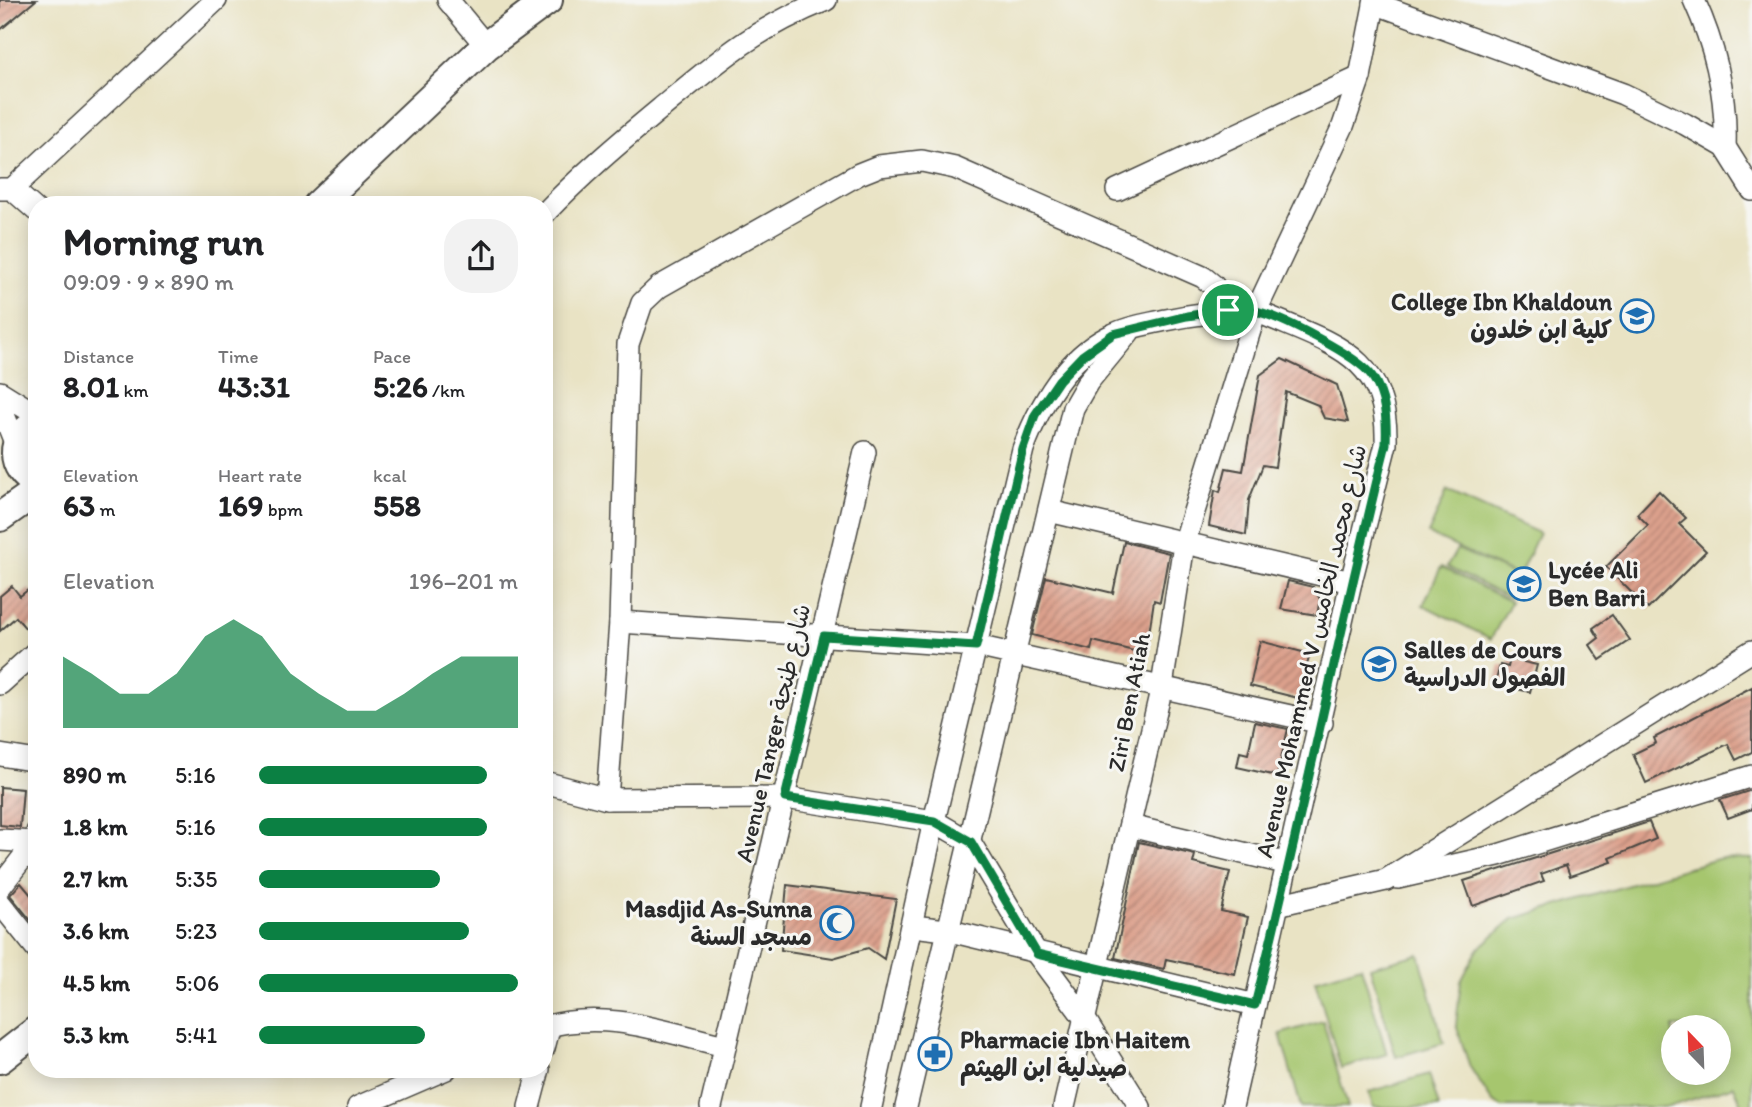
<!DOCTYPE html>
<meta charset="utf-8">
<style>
:root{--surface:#fff;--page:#f2f2f2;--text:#202124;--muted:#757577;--accent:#0b8043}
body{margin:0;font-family:Itim,"Playpen Sans Arabic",sans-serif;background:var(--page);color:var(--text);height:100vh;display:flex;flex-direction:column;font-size:26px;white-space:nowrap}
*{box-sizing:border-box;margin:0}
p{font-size:23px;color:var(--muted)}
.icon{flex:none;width:38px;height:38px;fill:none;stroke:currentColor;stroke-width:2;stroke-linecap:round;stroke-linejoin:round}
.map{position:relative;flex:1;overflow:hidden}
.panel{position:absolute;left:28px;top:196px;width:525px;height:882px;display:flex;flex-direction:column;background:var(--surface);border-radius:28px;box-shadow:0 4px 18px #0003}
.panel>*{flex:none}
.needle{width:46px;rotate:337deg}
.buttons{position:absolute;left:1661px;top:1015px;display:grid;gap:14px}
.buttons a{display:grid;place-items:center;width:70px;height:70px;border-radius:50%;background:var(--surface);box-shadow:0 4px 18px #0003;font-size:35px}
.pin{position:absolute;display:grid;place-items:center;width:60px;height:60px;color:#fff;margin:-30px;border:4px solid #fff;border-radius:50%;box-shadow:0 2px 7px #0007}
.round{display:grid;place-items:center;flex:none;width:74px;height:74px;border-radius:28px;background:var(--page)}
.head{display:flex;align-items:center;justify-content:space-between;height:119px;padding:0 35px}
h1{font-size:38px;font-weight:700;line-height:52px}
.stats{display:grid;grid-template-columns:repeat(3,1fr);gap:10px;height:119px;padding:7px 35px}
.stats div{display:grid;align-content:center}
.stats b{font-size:30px;font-weight:700}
.stats small{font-size:19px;font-weight:400}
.stats p{font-size:19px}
.chart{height:196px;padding:14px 35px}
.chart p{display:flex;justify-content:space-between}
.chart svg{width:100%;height:126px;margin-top:7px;fill:var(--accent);opacity:.7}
ul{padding:0 35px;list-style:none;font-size:23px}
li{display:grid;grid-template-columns:112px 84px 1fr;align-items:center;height:52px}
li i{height:18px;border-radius:9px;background:var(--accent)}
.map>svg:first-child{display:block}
.pitch{fill:#a6c66e;stroke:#68784c;stroke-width:2;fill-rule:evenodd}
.building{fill:url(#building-hatch)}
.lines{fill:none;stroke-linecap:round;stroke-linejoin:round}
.minor-casing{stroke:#484742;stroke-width:24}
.major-casing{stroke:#484742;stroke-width:32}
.minor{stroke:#fff;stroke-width:21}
.major{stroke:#fff;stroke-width:28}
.route-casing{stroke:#fff;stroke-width:14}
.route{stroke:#0b8043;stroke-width:9}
.labels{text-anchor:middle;stroke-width:6;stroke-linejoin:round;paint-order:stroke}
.poi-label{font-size:24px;font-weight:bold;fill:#2b2b2b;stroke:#f6f6f2;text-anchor:start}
.street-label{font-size:24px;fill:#2b2b2b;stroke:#f6f6f2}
</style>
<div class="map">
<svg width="1752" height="1107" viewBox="0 0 1752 1107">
<defs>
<pattern id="building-hatch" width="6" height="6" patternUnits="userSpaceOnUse" patternTransform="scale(1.75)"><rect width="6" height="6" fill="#dca08c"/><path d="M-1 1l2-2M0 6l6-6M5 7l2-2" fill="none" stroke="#b38373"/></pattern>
</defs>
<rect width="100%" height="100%" fill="#f6f6f2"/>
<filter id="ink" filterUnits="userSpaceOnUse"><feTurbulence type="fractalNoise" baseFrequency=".0143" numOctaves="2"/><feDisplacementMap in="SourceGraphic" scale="14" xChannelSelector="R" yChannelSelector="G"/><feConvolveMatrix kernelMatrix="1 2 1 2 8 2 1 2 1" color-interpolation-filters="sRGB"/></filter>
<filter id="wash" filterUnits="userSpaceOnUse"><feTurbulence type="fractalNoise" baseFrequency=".00686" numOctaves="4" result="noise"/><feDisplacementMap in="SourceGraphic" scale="28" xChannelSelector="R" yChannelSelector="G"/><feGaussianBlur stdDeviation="1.57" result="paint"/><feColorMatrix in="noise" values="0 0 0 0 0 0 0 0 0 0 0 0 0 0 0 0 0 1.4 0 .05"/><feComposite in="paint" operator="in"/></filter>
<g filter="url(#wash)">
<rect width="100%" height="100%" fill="#e9e3c4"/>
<!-- pitch -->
<g class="pitch">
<path d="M1447 491 1539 533 1519 576 1428 534Z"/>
<path d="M1457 549 1520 577 1509 598 1447 567Z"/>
<path d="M1441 567 1511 602 1491 639 1423 605Z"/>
<path d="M1721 858 1752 859V1106L1743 1107 1734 1086 1668 1107H1502L1492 1101 1470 1067 1456 1025 1461 981 1478 949 1513 919ZM1673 1027H1718V1073H1673Z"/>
<path d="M1419 954 1444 1043 1396 1057 1370 967Z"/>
<path d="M1361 966 1387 1054 1341 1068 1315 980Z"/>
<path d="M1323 1021 1348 1107H1301L1280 1034Z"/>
<path d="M1429 1074 1439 1107H1373L1369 1092Z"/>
</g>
<g id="blocks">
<!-- building -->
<g class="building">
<path d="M0 0H36L0 30Z"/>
<path d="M1282 359 1337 385 1348 422 1324 418 1318 405 1286 392 1275 467 1263 465 1249 500 1246 535 1209 526 1215 490 1220 492 1226 468 1243 471 1260 375Z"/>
<path d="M1659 491 1686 518 1679 524 1706 551 1648 609 1606 567 1648 525 1637 514Z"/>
<path d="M1124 542 1169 553 1160 602 1154 600 1146 654 1093 641 1091 650 1032 635 1046 577 1113 593Z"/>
<path d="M1288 581 1313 587 1320 599 1317 615 1281 609Z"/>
<path d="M12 586 20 596 29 589 37 598V621L26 629 16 617 0 631V596Z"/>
<path d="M1612 615 1630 640 1600 660 1590 645 1599 638 1593 628Z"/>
<path d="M1260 641 1310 654 1298 698 1250 686Z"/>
<path d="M1510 659 1537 665 1530 692 1495 684 1500 665 1508 667Z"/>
<path d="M1752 687V752L1736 760 1728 744 1646 783 1633 754 1656 743 1654 738Z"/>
<path d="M1255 722 1288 729 1277 776 1237 767 1240 752 1248 754Z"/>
<path d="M0 787 23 789 20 827 0 825Z"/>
<path d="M1752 790V809L1728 818 1720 800Z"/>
<path d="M1649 822 1656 839 1610 858 1612 862 1570 876 1566 865 1541 874 1544 881 1473 906 1464 881Z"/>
<path d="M1139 842 1195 855 1193 863 1230 872 1221 911 1248 917 1235 974 1166 959 1164 969 1115 958Z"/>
<path d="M21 883 37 902V928L10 895Z"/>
<path d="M787 885 896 899 884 959 868 948 833 958 781 950Z"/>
</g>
</g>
</g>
<g filter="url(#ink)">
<use href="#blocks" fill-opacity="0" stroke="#484742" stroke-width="2"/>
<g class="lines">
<defs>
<g id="minor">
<path d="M448 0 486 46"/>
<path d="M1694 0C1715 46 1727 96 1725 147"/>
<path d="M1374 3 1623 94 1685 124 1725 147 1752 190"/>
<path d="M0 189H12L216 0"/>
<path d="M12 189 37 211"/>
<path d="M1117 190 1360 77"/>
<path d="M544 214C580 176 619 143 660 109 718 61 754 29 826 0"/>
<path d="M0 392 37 415"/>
<path d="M0 405 16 445"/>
<path d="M1049 511 1351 582"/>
<path d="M620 622 976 646 1322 723"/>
<path d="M0 684 37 651"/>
<path d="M0 755 37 761"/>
<path d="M544 782 607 799 785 798 934 821 970 842 1037 954 1083 1016 1140 1107"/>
<path d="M607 799 620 622 628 344 642 303 659 287 859 174 879 166 922 161 955 168 1203 277 1213 285 1228 310"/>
<path d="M1130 826 1289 864"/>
<path d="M0 840 35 842"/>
<path d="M1398 878 1498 855 1752 776"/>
<path d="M0 887 35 842 37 832"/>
<path d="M0 903 37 949"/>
<path d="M1281 904 1386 880 1752 651"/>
<path d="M913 926 946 930 1255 1005"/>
<path d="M544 1027C608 1009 663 1032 725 1046"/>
<path d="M544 1048 550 1025"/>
<path d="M358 1107 446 1069"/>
<path d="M529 1107 539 1069"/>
<path d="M711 1107 865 452"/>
<path d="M871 1107 934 821 1023 449C1040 404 1067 355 1114 334 1130 326 1149 324 1166 320 1196 314 1225 310 1256 311L1184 544 1162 686 1064 1107"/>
<path d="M906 1107 1073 408 1088 382 1129 332"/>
<path d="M1232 1107 1351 582 1386 444C1389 352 1327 343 1256 311L1343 126 1360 77 1375 0"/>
</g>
<g id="major">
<path d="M318 205 486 46 548 0"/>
<path d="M37 424C8 436 10 470 37 483"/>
<path d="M0 517 37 491"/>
<path d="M0 1059 37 1030"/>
</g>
</defs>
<!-- minor casing -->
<use href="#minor" class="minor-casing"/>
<!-- major casing -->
<use href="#major" class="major-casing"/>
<!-- minor -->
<use href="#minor" class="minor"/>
<!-- major -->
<use href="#major" class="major"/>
</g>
</g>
<g class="lines" filter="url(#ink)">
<defs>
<path id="route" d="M1228 310C1237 310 1246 309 1255 311 1280 316 1358 356 1372 376 1386 396 1387 421 1386 444 1339 630 1302 819 1255 1005L1037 954 971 842 934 821 785 798 824 636 976 646 1023 449 1035 415 1059 380 1082 356 1113 334 1187 316Z"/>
</defs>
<!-- route casing -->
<use href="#route" class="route-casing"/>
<!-- route -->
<use href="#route" class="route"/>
</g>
<!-- icons -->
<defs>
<symbol id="school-ring" viewBox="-11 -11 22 22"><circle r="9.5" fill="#f6f6f2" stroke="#1f6fb2" stroke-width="1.5"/><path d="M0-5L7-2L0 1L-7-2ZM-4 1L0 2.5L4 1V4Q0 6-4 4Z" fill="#1f6fb2"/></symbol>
<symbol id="mosque-ring" viewBox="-11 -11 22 22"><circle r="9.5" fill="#f6f6f2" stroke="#1f6fb2" stroke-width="1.5"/><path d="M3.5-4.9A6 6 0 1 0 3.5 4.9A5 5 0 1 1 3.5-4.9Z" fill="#1f6fb2"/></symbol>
<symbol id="pharmacy-ring" viewBox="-11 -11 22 22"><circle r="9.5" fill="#f6f6f2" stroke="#1f6fb2" stroke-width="1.5"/><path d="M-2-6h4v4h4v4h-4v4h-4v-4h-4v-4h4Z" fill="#1f6fb2"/></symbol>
</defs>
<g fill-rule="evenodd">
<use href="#school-ring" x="1618" y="297" width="38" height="38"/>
<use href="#school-ring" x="1505" y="565" width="38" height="38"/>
<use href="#school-ring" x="1360" y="645" width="38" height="38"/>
<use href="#mosque-ring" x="818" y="904" width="38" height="38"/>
<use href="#pharmacy-ring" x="916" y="1035" width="38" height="38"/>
</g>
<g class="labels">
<!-- poi labels -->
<g class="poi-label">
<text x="1612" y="310" text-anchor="end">College Ibn Khaldoun<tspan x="1612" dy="28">كلية ابن خلدون</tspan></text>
<text x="1548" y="578">Lycée Ali<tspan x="1548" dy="28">Ben Barri</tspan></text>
<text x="1404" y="658">Salles de Cours<tspan x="1404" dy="28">الفصول الدراسية</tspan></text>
<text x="812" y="917" text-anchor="end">Masdjid As-Sunna<tspan x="812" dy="28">مسجد السنة</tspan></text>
<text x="960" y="1048">Pharmacie Ibn Haitem<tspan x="960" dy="28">صيدلية ابن الهيثم</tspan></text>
</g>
<!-- street labels -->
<g class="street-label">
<text transform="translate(1311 651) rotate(-77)" y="8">Avenue Mohammed V شارع محمد الخامس</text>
<text transform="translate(1129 702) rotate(-79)" y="8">Ziri Ben Atiah</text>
<text transform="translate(773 733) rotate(-77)" y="8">Avenue Tanger شارع طنجة</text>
</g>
</g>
</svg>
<div class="buttons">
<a><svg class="needle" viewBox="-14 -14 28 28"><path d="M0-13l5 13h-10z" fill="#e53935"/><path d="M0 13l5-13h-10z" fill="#757577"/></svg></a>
</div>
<div class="pin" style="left:1228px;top:310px;background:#1e9e55"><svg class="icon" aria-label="arrive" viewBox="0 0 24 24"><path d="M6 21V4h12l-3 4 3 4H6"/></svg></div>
<section class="panel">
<div class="head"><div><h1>Morning run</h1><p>09:09 · 9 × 890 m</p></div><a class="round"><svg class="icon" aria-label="share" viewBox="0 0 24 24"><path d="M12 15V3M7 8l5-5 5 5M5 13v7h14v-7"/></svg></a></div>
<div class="stats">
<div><p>Distance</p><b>8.01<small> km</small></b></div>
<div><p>Time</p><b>43:31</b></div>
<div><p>Pace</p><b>5:26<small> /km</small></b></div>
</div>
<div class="stats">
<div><p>Elevation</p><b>63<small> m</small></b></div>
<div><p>Heart rate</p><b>169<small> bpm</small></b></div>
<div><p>kcal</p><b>558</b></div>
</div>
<div class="chart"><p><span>Elevation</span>196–201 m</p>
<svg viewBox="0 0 160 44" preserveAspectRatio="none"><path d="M0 44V19L10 25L20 32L30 32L40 25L50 12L60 6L70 12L80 25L90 32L100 38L110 38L120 32L130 25L140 19L150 19L160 19V44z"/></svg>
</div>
<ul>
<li><b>890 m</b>5:16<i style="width:88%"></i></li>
<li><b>1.8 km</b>5:16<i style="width:88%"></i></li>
<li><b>2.7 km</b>5:35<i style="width:70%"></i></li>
<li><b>3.6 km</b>5:23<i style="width:81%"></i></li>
<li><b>4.5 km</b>5:06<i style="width:100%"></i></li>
<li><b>5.3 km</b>5:41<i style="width:64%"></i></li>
</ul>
</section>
</div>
